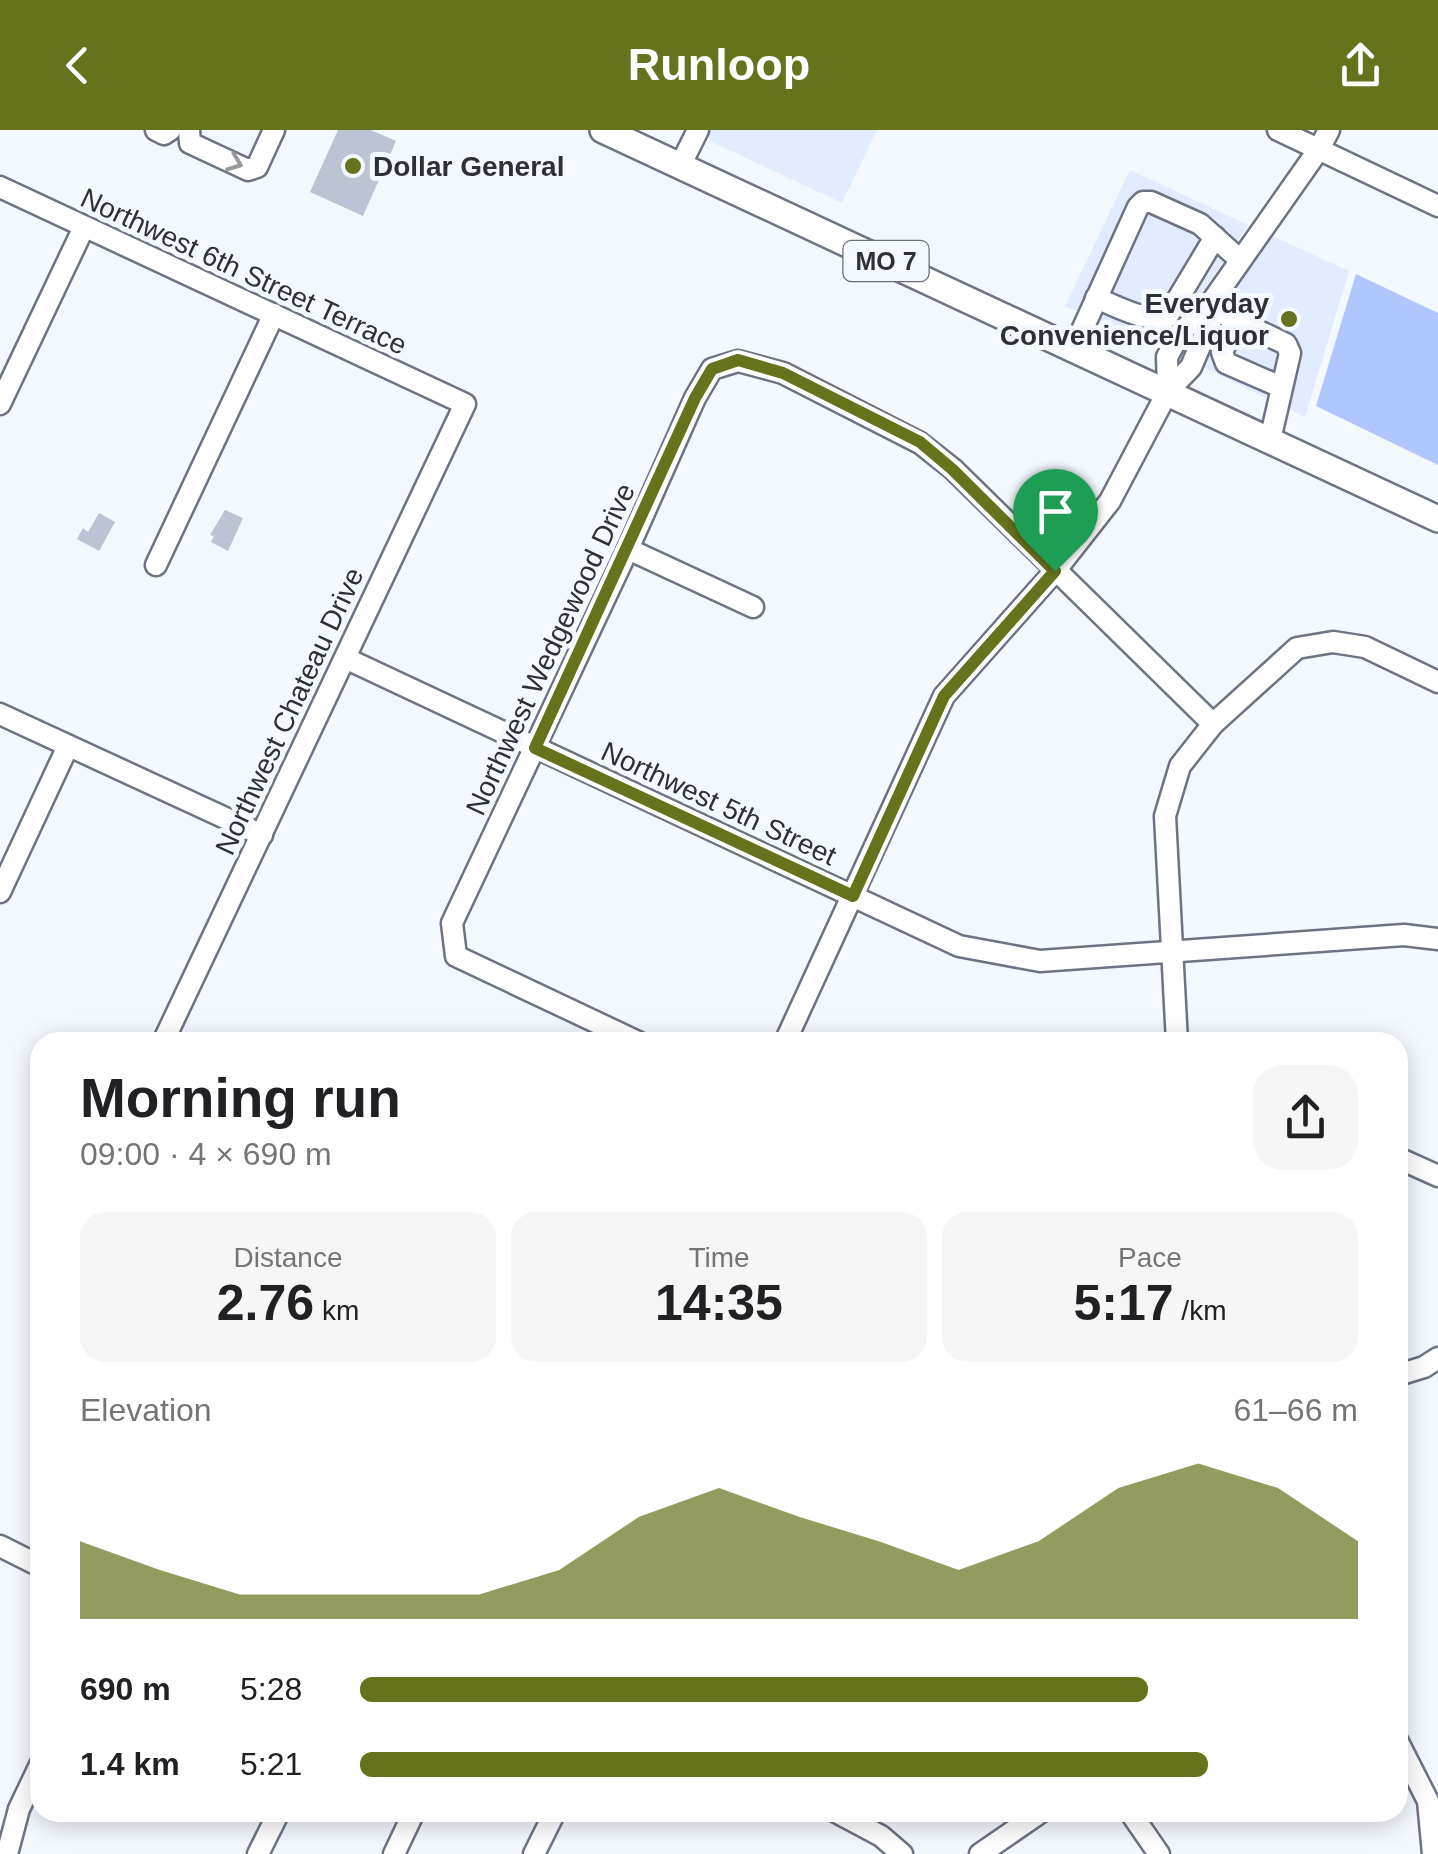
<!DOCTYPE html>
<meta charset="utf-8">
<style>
:root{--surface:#fff;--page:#f6f6f6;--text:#202124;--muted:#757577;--accent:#66721c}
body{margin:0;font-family:Arial,sans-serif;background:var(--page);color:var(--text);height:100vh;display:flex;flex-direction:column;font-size:38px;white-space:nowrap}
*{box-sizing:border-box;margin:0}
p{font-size:32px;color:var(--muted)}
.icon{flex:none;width:55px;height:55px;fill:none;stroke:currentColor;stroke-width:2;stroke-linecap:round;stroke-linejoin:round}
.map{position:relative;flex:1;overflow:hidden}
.panel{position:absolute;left:30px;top:902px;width:1378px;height:790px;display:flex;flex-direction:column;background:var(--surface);border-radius:30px;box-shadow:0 5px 25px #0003}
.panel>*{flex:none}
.pin{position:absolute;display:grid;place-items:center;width:85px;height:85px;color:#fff;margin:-102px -42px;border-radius:50% 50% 50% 0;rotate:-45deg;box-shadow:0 0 10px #0007}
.pin .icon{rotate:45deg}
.round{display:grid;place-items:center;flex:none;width:105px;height:105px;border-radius:30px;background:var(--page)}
.headline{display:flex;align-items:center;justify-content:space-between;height:170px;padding:0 50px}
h1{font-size:55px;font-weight:700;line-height:75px}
.figures{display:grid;grid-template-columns:repeat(3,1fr);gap:15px;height:170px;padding:10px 50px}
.figures div{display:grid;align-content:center;border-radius:25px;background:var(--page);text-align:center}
.figures b{font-size:50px;font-weight:700}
.figures small{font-size:28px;font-weight:400}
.figures p{font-size:28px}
.chart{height:280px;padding:20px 50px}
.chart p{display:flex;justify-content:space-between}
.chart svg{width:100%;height:180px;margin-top:10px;fill:var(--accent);opacity:.7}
ul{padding:0 50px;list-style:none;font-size:32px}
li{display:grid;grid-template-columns:160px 120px 1fr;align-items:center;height:75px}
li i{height:25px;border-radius:12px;background:var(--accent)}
header{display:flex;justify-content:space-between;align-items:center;height:130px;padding:0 50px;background:var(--accent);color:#fff;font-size:45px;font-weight:700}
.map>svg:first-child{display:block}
.built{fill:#e2ebff}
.green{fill:#afc6fe}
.building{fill:#bcc3d5}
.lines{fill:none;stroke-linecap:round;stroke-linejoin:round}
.minor-casing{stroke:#6c7383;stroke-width:25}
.major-casing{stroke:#6c7383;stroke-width:30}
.minor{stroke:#fff;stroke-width:20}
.major{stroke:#fff;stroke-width:25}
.oneway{stroke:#96989b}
.route-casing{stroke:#fff;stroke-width:20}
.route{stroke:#66721c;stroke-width:12}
.poi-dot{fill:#66721c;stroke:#f4f8ff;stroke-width:4}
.labels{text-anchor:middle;stroke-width:10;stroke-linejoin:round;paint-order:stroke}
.shield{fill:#f4f8ff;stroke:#696c73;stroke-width:2.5}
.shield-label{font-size:25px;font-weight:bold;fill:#2e3037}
.poi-label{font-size:28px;font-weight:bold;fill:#2e3037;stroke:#f4f8ff;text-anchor:start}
.street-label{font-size:28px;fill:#2e3037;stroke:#f4f8ff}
</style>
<header><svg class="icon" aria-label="back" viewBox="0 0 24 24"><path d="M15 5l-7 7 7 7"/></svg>Runloop<svg class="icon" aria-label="share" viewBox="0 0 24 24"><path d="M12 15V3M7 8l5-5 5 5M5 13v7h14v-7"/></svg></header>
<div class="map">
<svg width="1438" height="1724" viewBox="0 0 1438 1724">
<rect width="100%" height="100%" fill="#f4f8ff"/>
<!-- built -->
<g class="built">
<path d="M708 0H877L842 73 710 11Z"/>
<path d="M1130 40 1248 95 1163 221 1065 176Z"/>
<path d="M1268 104 1349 141 1305 287 1199 235 1227 165Z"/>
</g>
<!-- green -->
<path class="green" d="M1356 144 1438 183V335L1316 276Z"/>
<!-- building -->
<g class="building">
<path d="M338 0H371L396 11 363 86 310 62Z"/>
<path d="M225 380 243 388 228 421 211 412 214 406 210 405Z"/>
<path d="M99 383 115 392 99 421 77 409 83 398 88 402Z"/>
</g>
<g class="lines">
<defs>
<g id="minor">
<path d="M156 0 164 4 170 0"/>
<path d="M189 0 190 13 248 40 257 37 274 0"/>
<path d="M1278 0 1438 76"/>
<path d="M680 36 698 0"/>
<path d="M0 57 465 274 163 912"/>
<path d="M1096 168C1118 177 1144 192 1167 187L1215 107"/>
<path d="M1208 177 1286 214 1290 223 1270 310"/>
<path d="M1237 191 1222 222 1226 233 1281 257"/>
<path d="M1074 218 1138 77 1143 72H1151L1200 94 1239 129"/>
<path d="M1168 261 1167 227 1180 203 1208 177 1319 19 1329 0"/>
<path d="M0 274 84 97"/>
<path d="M628 419 753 477"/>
<path d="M156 435 274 184"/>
<path d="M345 528 959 816 1040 831 1404 805 1438 809"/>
<path d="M0 584 262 705"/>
<path d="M0 762 68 616"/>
<path d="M638 912 456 826 452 793 628 419 695 268 712 239 738 231 783 243 920 313 953 339 1213 594"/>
<path d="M785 912 944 566 1055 441 1110 371 1168 261 1191 237 1211 190 1208 177"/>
<path d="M1177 912 1165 686 1180 636 1213 594 1297 518 1333 512 1365 517 1438 552"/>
<path d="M1398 1028 1438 1046"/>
<path d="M1398 1245 1424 1237 1438 1228"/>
<path d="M0 1416 40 1436"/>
<path d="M1398 1612 1428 1671 1433 1724"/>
<path d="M836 1682 881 1706 902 1724"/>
<path d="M1130 1682 1159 1724"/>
<path d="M7 1724 19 1679 40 1635"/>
<path d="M258 1724 279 1682"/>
<path d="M394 1724 414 1682"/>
<path d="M534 1724 555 1682"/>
<path d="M980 1724 1041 1682"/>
</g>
<path id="major" d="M603 0 1438 389"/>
</defs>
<!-- minor casing -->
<use href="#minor" class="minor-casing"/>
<!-- major casing -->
<use href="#major" class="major-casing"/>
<!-- minor -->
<use href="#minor" class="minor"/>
<!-- major -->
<use href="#major" class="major"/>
</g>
<!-- one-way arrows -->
<defs><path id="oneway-chevron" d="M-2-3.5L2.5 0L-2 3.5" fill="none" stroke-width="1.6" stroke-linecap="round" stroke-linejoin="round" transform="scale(2.5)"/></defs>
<use class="oneway" href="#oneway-chevron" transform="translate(235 33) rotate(21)"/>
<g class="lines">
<defs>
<path id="route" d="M738 230 783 243 920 312 952 339 1055 441 944 566 853 766 535 618 695 268 712 239Z"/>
</defs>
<!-- route casing -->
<use href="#route" class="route-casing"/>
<!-- route -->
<use href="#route" class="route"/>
</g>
<!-- markers -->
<g class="poi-dot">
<circle cx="353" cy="36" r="10"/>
<circle cx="1289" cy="189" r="10"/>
</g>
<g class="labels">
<!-- shield labels -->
<rect class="shield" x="843.5" y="111" width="85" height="40" rx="8"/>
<g class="shield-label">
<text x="886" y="140">MO 7</text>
</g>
<!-- poi labels -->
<g class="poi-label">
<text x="373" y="46">Dollar General</text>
<text x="1269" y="183" text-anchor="end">Everyday<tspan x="1269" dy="32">Convenience/Liquor</tspan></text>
</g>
<!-- street labels -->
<g class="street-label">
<text transform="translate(244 141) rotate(25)" y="10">Northwest 6th Street Terrace</text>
<text transform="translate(550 519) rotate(-65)" y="10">Northwest Wedgewood Drive</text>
<text transform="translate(289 581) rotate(-65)" y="10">Northwest Chateau Drive</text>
<text transform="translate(719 673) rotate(25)" y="10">Northwest 5th Street</text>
</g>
</g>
</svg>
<div class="pin" style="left:1055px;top:441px;background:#1e9e55"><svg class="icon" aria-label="arrive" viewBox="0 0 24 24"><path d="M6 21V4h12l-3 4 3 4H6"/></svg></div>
<section class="panel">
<div class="headline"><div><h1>Morning run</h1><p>09:00 · 4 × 690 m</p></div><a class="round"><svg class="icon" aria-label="share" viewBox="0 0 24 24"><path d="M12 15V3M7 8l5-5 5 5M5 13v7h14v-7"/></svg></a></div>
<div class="figures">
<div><p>Distance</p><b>2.76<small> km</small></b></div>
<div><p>Time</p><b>14:35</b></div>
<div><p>Pace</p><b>5:17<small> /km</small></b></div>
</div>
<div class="chart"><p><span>Elevation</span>61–66 m</p>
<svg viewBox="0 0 160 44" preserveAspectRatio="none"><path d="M0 44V25L10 32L20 38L30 38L40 38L50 38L60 32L70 19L80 12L90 19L100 25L110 32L120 25L130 12L140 6L150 12L160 25V44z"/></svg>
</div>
<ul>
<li><b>690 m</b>5:28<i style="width:79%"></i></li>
<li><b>1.4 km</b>5:21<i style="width:85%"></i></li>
</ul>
</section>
</div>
